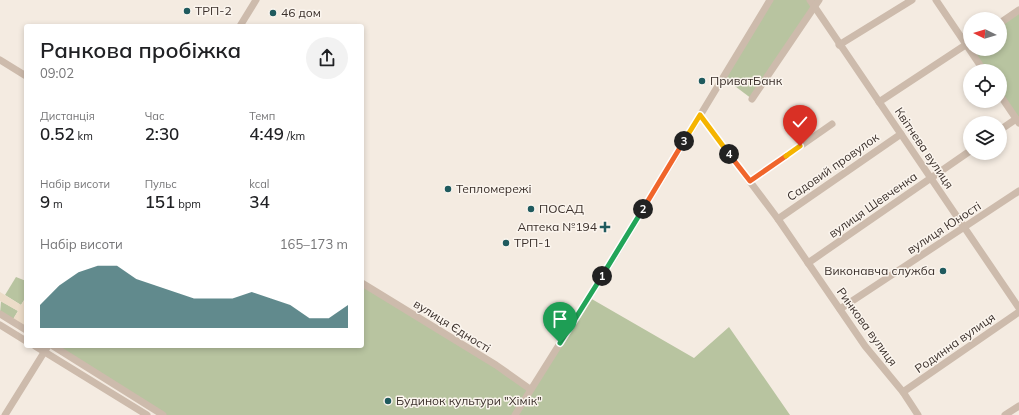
<!DOCTYPE html>
<html lang="uk">
<meta charset="utf-8">
<style>
:root{--surface:#fff;--page:#f2f2f2;--text:#202124;--muted:#757577;--accent:#1f5a5e}
body{margin:0;font-family:Mulish,sans-serif;background:var(--page);color:var(--text);height:100vh;display:flex;flex-direction:column;font-size:15px;white-space:nowrap}
*{box-sizing:border-box;margin:0}
p{font-size:13px;color:var(--muted)}
.icon{flex:none;width:22px;height:22px;fill:none;stroke:currentColor;stroke-width:2;stroke-linecap:round;stroke-linejoin:round}
.map{position:relative;flex:1;overflow:hidden}
.drawer{position:absolute;left:24px;top:24px;width:340px;height:324px;display:flex;flex-direction:column;background:var(--surface);border-radius:4px;box-shadow:0 2px 6px #0003}
.drawer>*{flex:none}
.needle{width:26px;rotate:275deg}
.fabs{position:absolute;left:963px;top:12px;display:grid;gap:8px}
.fabs a{display:grid;place-items:center;width:44px;height:44px;border-radius:50%;background:var(--surface);box-shadow:0 2px 6px #0003;font-size:20px}
.pin{position:absolute;display:grid;place-items:center;width:34px;height:34px;color:#fff;margin:-41px -17px;border-radius:50% 50% 50% 0;rotate:-45deg;box-shadow:0 0 4px #0007}
.pin .icon{rotate:45deg}
.km{position:absolute;width:20px;height:20px;margin:-10px;border-radius:50%;background:#222;color:#fff;font-size:11px;line-height:20px;text-align:center}
.round{display:grid;place-items:center;flex:none;width:42px;height:42px;border-radius:21px;background:var(--page)}
.summary{display:flex;align-items:center;justify-content:space-between;height:68px;padding:0 16px}
h1{font-size:22px;font-weight:600;line-height:30px}
.metrics{display:grid;grid-template-columns:repeat(3,1fr);gap:6px;height:68px;padding:4px 16px}
.metrics div{display:grid;align-content:center}
.metrics b{font-size:17px;font-weight:600}
.metrics small{font-size:11px;font-weight:400}
.metrics p{font-size:11px}
.chart{height:112px;padding:8px 16px}
.chart p{display:flex;justify-content:space-between}
.chart svg{width:100%;height:72px;margin-top:4px;fill:var(--accent);opacity:.7}
.map>svg:first-child{display:block}
.green{fill:#b8c4a0}
.plaza{fill:#ecdcc8}
.lines{fill:none;stroke-linecap:round;stroke-linejoin:round}
.minor{stroke:#cdbbac;stroke-width:7}
.split-1-casing{stroke:#fff;stroke-width:8}
.split-2-casing{stroke:#fff;stroke-width:8}
.split-3-casing{stroke:#fff;stroke-width:8}
.split-4-casing{stroke:#fff;stroke-width:8}
.split-5-casing{stroke:#fff;stroke-width:8}
.split-6-casing{stroke:#fff;stroke-width:8}
.split-1{stroke:#22a559;stroke-width:5}
.split-2{stroke:#22a559;stroke-width:5}
.split-3{stroke:#f0652b;stroke-width:5}
.split-4{stroke:#f5b400;stroke-width:5}
.split-5{stroke:#f0652b;stroke-width:5}
.split-6{stroke:#f5b400;stroke-width:5}
.poi-dot{fill:#1f5a5e;stroke:#fbf5ee;stroke-width:1.5}
.labels{text-anchor:middle;stroke-width:3;stroke-linejoin:round;paint-order:stroke}
.poi-label{font-size:12px;fill:#3b302b;stroke:#fbf5ee;text-anchor:start}
.street-label{font-size:12px;fill:#3b302b;stroke:#fbf5ee}
</style>
<div class="map">
<svg width="1019" height="415" viewBox="0 0 1019 415">
<rect width="100%" height="100%" fill="#f4ebe1"/>
<!-- green -->
<g class="green">
<path d="M770 0H819L752 99 723 77Z"/>
<path d="M1019 10V123L1000 95V71H984L967 44 970 49H1000V23Z"/>
<path d="M16 277 26 281V297L21 305 5 295Z"/>
<path d="M362 284 530 389 590 298 694 358 729 327 790 415H165L53 346H362Z"/>
<path d="M1 301 18 311 12 321 0 314Z"/>
</g>
<!-- plaza -->
<path class="plaza" d="M0 292 21 305 26 297V325L24 328 12 321 18 311 0 301Z"/>
<g class="lines">
<!-- minor -->
<g class="minor">
<path d="M810 0 1019 308"/>
<path d="M936 0 984 71"/>
<path d="M1000 23 1019 10"/>
<path d="M240 26 256 0"/>
<path d="M839 45 912 0"/>
<path d="M0 60 26 76"/>
<path d="M1000 95 1019 123"/>
<path d="M752 99 819 0"/>
<path d="M879 102 970 42"/>
<path d="M700 115 778 219 865 346 903 392 918 415"/>
<path d="M1000 130 1016 119"/>
<path d="M750 181 832 124"/>
<path d="M778 219 901 134"/>
<path d="M808 263 970 151"/>
<path d="M362 283 496 365 530 389"/>
<path d="M840 309 1019 191"/>
<path d="M0 314 26 330"/>
<path d="M0 325 26 341"/>
<path d="M35 346 147 415"/>
<path d="M53 346 163 415"/>
<path d="M903 392 1019 312"/>
<path d="M5 415 48 346"/>
<path d="M515 415 616 254 770 0"/>
<path d="M1005 415 1019 406"/>
</g>
</g>
<g class="lines">
<defs>
<path id="split-1" d="M560 343 602 276"/>
<path id="split-2" d="M602 276 643 209"/>
<path id="split-3" d="M643 209 684 141"/>
<path id="split-4" d="M684 141 700 115 729 154"/>
<path id="split-5" d="M729 154 750 181 786 156"/>
<path id="split-6" d="M786 156 800 146"/>
</defs>
<!-- split-1 casing -->
<use href="#split-1" class="split-1-casing"/>
<!-- split-2 casing -->
<use href="#split-2" class="split-2-casing"/>
<!-- split-3 casing -->
<use href="#split-3" class="split-3-casing"/>
<!-- split-4 casing -->
<use href="#split-4" class="split-4-casing"/>
<!-- split-5 casing -->
<use href="#split-5" class="split-5-casing"/>
<!-- split-6 casing -->
<use href="#split-6" class="split-6-casing"/>
<!-- split-1 -->
<use href="#split-1" class="split-1"/>
<!-- split-2 -->
<use href="#split-2" class="split-2"/>
<!-- split-3 -->
<use href="#split-3" class="split-3"/>
<!-- split-4 -->
<use href="#split-4" class="split-4"/>
<!-- split-5 -->
<use href="#split-5" class="split-5"/>
<!-- split-6 -->
<use href="#split-6" class="split-6"/>
</g>
<!-- markers -->
<g class="poi-dot">
<circle cx="187" cy="11" r="4"/>
<circle cx="273" cy="13" r="4"/>
<circle cx="702" cy="81" r="4"/>
<circle cx="448" cy="189" r="4"/>
<circle cx="531" cy="209" r="4"/>
<path d="M603 221h4v4h4v4h-4v4h-4v-4h-4v-4h4z"/>
<circle cx="506" cy="243" r="4"/>
<circle cx="943" cy="271" r="4"/>
<circle cx="388" cy="401" r="4"/>
</g>
<g class="labels">
<!-- poi labels -->
<g class="poi-label">
<text x="195" y="15">ТРП-2</text>
<text x="281" y="17">46 дом</text>
<text x="710" y="85">ПриватБанк</text>
<text x="456" y="193">Тепломережі</text>
<text x="539" y="213">ПОСАД</text>
<text x="597" y="231" text-anchor="end">Аптека №194</text>
<text x="514" y="247">ТРП-1</text>
<text x="935" y="275" text-anchor="end">Виконавча служба</text>
<text x="396" y="405">Будинок культури "Хімік"</text>
</g>
<!-- street labels -->
<g class="street-label">
<text transform="translate(924 148) rotate(56)" y="4">Квітнева вулиця</text>
<text transform="translate(833 167) rotate(-35)" y="4">Садовий провулок</text>
<text transform="translate(873 205) rotate(-35)" y="4">вулиця Шевченка</text>
<text transform="translate(944 228) rotate(-33)" y="4">вулиця Юності</text>
<text transform="translate(452 326) rotate(32)" y="4">вулиця Єдності</text>
<text transform="translate(867 327) rotate(54)" y="4">Ринкова вулиця</text>
<text transform="translate(955 343) rotate(-35)" y="4">Родинна вулиця</text>
</g>
</g>
</svg>
<div class="fabs">
<a><svg class="needle" viewBox="-14 -14 28 28"><path d="M0-13l5 13h-10z" fill="#e53935"/><path d="M0 13l5-13h-10z" fill="#757577"/></svg></a>
<a><svg class="icon" aria-label="locate" viewBox="0 0 24 24"><circle cx="12" cy="12" r="6"/><path d="M12 2v4M12 18v4M2 12h4M18 12h4"/></svg></a>
<a><svg class="icon" aria-label="layers" viewBox="0 0 24 24"><path d="M12 4l9 5-9 5-9-5zM3 14l9 5 9-5"/></svg></a>
</div>
<div class="pin" style="left:560px;top:343px;background:#1e9e55"><svg class="icon" aria-label="arrive" viewBox="0 0 24 24"><path d="M6 21V4h12l-3 4 3 4H6"/></svg></div>
<div class="pin" style="left:800px;top:146px;background:#d93025"><svg class="icon" aria-label="check" viewBox="0 0 24 24"><path d="M5 12l5 5 9-10"/></svg></div>
<b class="km" style="left:602px;top:276px">1</b>
<b class="km" style="left:643px;top:209px">2</b>
<b class="km" style="left:684px;top:141px">3</b>
<b class="km" style="left:729px;top:154px">4</b>
<section class="drawer">
<div class="summary"><div><h1>Ранкова пробіжка</h1><p>09:02</p></div><a class="round"><svg class="icon" aria-label="share" viewBox="0 0 24 24"><path d="M12 15V3M7 8l5-5 5 5M5 13v7h14v-7"/></svg></a></div>
<div class="metrics">
<div><p>Дистанція</p><b>0.52<small> km</small></b></div>
<div><p>Час</p><b>2:30</b></div>
<div><p>Темп</p><b>4:49<small> /km</small></b></div>
</div>
<div class="metrics">
<div><p>Набір висоти</p><b>9<small> m</small></b></div>
<div><p>Пульс</p><b>151<small> bpm</small></b></div>
<div><p>kcal</p><b>34</b></div>
</div>
<div class="chart"><p><span>Набір висоти</span>165–173 m</p>
<svg viewBox="0 0 160 44" preserveAspectRatio="none"><path d="M0 44V30L10 18L20 10L30 6L40 6L50 14L60 18L70 22L80 26L90 26L100 26L110 22L120 26L130 30L140 38L150 38L160 30V44z"/></svg>
</div>
</section>
</div>
